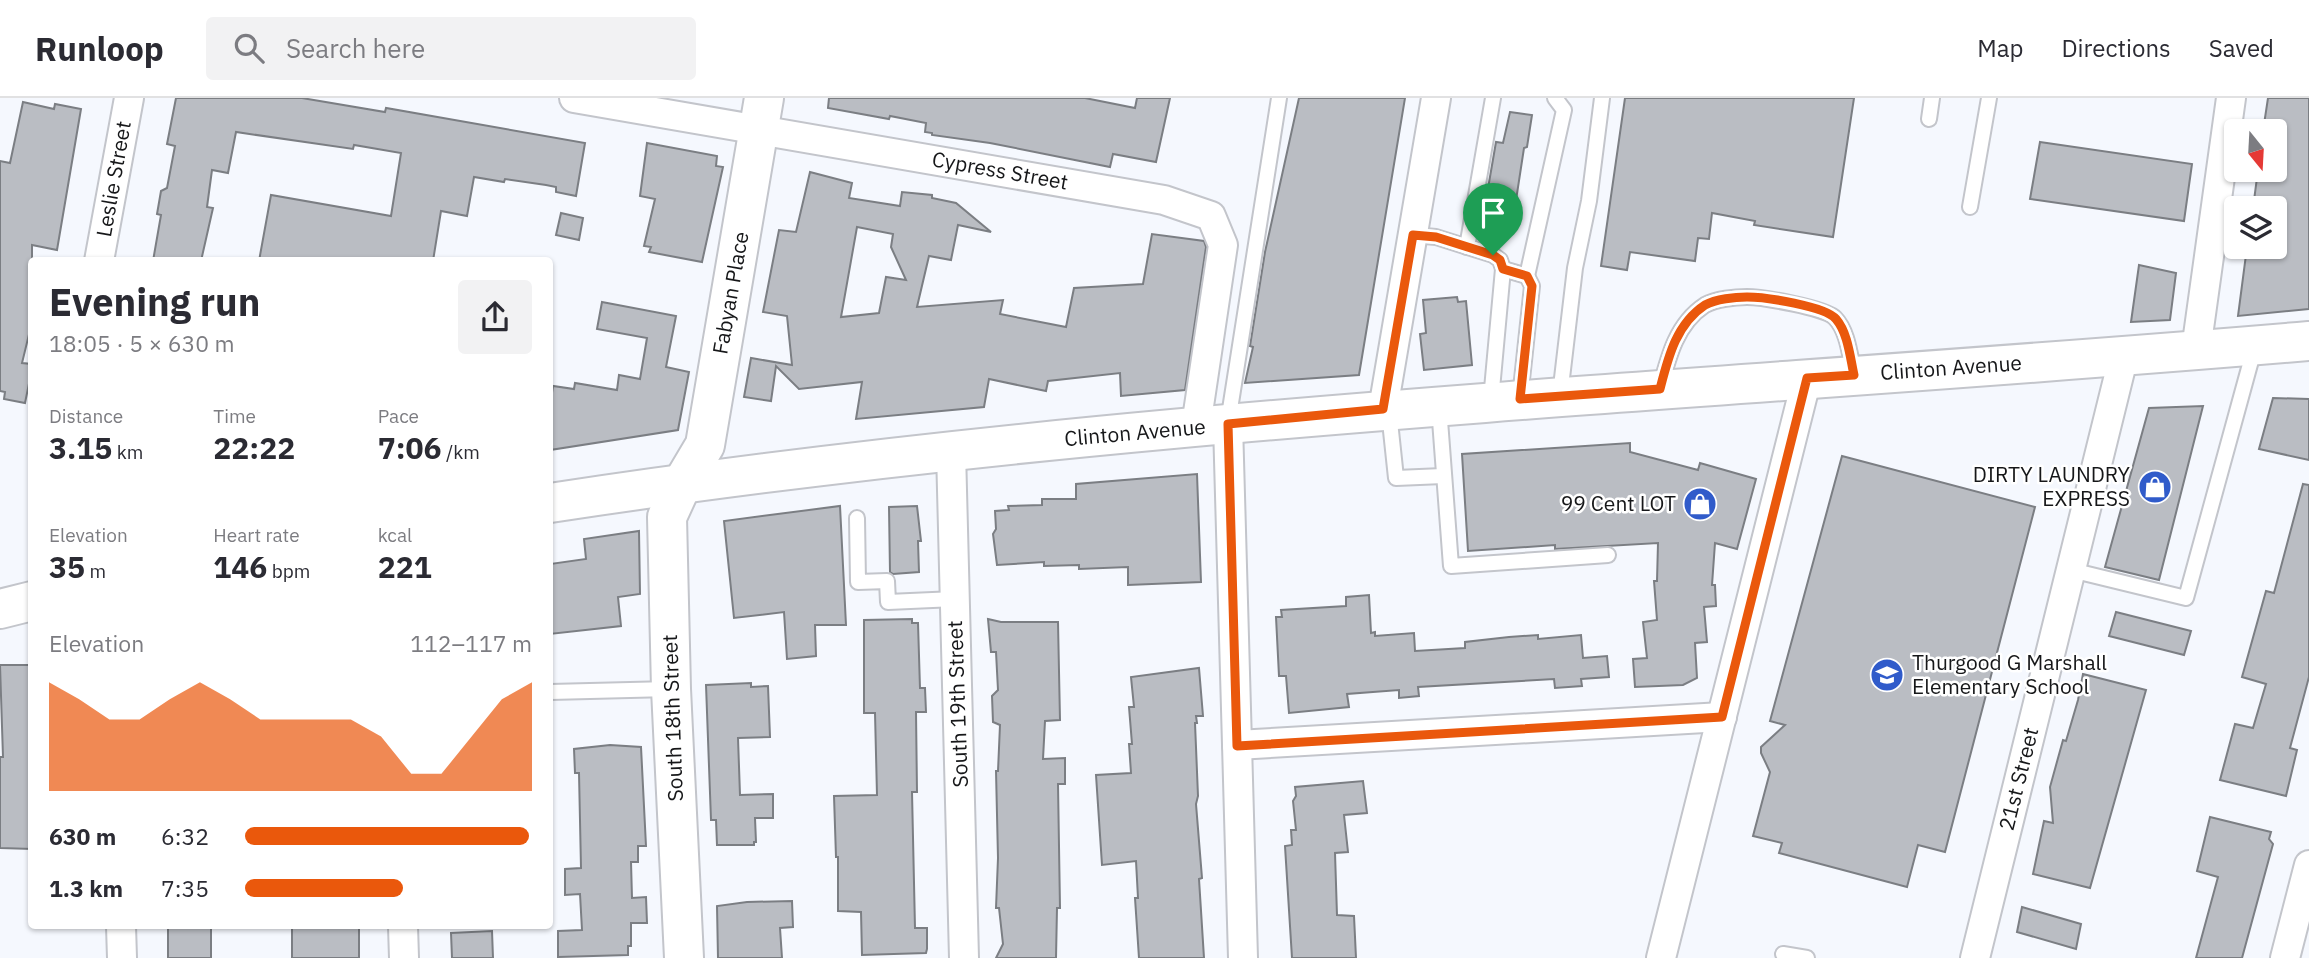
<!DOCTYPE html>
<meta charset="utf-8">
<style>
:root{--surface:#fff;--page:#f2f2f3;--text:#2b2b33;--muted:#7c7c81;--line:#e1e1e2;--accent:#ea580c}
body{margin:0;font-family:"IBM Plex Sans",sans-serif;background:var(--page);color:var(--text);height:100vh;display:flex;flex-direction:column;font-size:26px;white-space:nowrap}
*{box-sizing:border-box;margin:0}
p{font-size:23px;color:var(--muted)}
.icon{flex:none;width:38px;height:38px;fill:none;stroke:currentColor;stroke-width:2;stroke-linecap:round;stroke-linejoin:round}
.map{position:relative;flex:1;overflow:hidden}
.side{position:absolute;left:28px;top:159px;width:525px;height:672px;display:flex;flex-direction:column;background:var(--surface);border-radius:7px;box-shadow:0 2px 5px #0004}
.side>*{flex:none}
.needle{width:46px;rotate:162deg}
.fabs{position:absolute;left:2224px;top:21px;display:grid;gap:14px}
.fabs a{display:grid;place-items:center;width:63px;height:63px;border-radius:7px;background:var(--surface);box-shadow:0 2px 5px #0004;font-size:35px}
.pin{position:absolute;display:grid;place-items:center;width:60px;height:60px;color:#fff;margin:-72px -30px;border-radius:50% 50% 50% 0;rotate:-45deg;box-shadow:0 0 7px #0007}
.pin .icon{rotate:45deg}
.round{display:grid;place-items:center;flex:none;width:74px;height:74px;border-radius:7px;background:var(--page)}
.summary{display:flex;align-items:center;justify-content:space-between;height:119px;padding:0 21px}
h1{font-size:38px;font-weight:800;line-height:52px}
.metrics{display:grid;grid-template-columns:repeat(3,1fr);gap:10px;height:119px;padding:7px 21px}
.metrics div{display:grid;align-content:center}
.metrics b{font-size:30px;font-weight:800}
.metrics small{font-size:19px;font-weight:400}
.metrics p{font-size:19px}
.chart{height:196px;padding:14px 21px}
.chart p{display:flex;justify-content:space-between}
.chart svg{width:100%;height:126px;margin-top:7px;fill:var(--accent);opacity:.7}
ul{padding:0 21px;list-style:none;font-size:23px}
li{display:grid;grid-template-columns:112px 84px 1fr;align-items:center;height:52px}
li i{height:18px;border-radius:9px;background:var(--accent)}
header{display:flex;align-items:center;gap:42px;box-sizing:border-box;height:98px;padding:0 35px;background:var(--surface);border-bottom:2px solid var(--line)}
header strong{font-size:33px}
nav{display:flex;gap:38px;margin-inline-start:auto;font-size:24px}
.search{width:490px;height:63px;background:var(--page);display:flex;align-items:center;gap:18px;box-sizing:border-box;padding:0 24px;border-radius:7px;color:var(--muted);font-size:26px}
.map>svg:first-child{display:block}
.building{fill:#babdc3;stroke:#7b7e83;stroke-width:2;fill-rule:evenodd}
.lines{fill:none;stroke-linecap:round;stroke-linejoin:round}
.lane-casing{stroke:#c3c5cb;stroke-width:18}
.street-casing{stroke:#c3c5cb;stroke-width:32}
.secondary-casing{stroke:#c3c5cb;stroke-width:42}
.lane{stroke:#fff;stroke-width:14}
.street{stroke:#fff;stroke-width:28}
.secondary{stroke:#fff;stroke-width:38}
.route-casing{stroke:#fff;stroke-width:14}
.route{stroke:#ea580c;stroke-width:9}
.labels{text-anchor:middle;stroke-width:5;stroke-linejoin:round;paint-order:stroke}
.street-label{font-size:21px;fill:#161719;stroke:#fff}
.poi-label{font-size:21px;fill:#161719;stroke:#fff;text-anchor:end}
</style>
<header>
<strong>Runloop</strong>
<div class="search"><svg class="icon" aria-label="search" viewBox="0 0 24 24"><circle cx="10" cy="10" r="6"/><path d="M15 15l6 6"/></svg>Search here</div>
<nav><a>Map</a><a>Directions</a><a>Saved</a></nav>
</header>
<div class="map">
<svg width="2309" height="860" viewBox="0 0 2309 860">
<rect width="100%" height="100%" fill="#f5f8fe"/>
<!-- building -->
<g class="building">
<path d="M176 0H302L385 14 386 10 585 45 576 98 556 94V89L546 87 505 81 504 84 474 79 467 118 441 113 433 163H259L271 97 391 118 401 55 354 47 353 51 236 34 228 75 212 72 207 109 213 110 201 163H153L161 117 157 116 161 93 167 90 175 48 167 46Z"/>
<path d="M829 0H1085L1135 10 1137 0H1170L1156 64 1113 56 1110 69 990 45 932 37V35L925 34 926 25 890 18 889 21 828 10Z"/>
<path d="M1299 0H1405L1359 277 1245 285 1253 249 1250 248 1265 154Z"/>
<path d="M1625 0H1854L1833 139 1754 127 1755 123 1712 115 1709 141 1698 140 1695 163 1630 154 1627 172 1601 168Z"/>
<path d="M2268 0H2309V211L2238 218 2247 149H2275V110H2253L2258 72H2275V33H2263Z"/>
<path d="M23 4 54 11 55 6 81 11 57 152 32 147V224L22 265 32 266V271L25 305 4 301 5 294 0 293V63L10 65Z"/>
<path d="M1510 14 1532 17 1527 49 1524 50 1511 135 1481 131 1496 44 1503 45Z"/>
<path d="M2040 44 2192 66 2184 123 2030 101Z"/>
<path d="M647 45 717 58 716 68 723 69 702 164 649 154 651 149 644 148 655 101 640 98Z"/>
<path d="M810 74 852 85 849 100 900 108 902 94 932 97V100L956 105 991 134 958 127 951 162 929 158 917 209 1003 202 1000 216 1066 229 1074 190 1143 186 1152 136 1204 143 1206 149 1185 292 1121 298 1120 275 1048 283 1046 293 989 281 984 309 856 321 862 284 799 291 776 268 771 303 744 299 751 260 792 267 787 218 763 214 779 132 796 134ZM857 129 893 136 891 149 906 182 886 179 879 215 841 219Z"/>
<path d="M561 115 583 120 579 142 556 137Z"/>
<path d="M2139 167 2176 175 2170 222 2131 224Z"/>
<path d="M1457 199 1458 204 1466 203 1472 267 1424 272 1420 236 1426 235 1423 202Z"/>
<path d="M602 204 676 218 666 269 689 274 678 332 550 352V308L553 288 574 291 575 285 617 292 619 277 640 281 647 240 597 231Z"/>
<path d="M2273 300 2309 301V362L2259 351Z"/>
<path d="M2203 308 2159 482 2105 469 2149 310Z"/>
<path d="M1630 345V354L1698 372 1700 365 1756 381 1737 451 1715 445 1712 487H1715L1716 508 1704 509 1707 544 1695 545 1697 580 1683 587 1635 589 1633 561 1647 560 1643 524 1657 522 1654 483H1657L1658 445 1555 451V447L1468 453 1462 356Z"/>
<path d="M1842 358 2035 409 1945 754 1918 747 1907 789 1779 755 1782 745 1753 738 1770 674 1761 655V649L1785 627 1770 623Z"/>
<path d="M1197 376 1201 484 1128 487V469L1079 471V467L1044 468V464L997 467 993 436 996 431 995 413 1009 412 1008 408 1042 407V401H1076V386Z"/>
<path d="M2303 386 2309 387V579L2290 650 2297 652 2286 698 2220 682 2235 626 2253 630 2266 586 2242 579 2266 493 2274 495Z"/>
<path d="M840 408 846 527H815L816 558 787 561 784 514 734 520 724 423Z"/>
<path d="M917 408 921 443H918L919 474 893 476 890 474 889 409Z"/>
<path d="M639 433 640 496 618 499 621 528 550 536V466L586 461 584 441Z"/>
<path d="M1369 497 1371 535 1375 534V538L1414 535 1415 553 1465 550V544L1509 539 1538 537V541L1581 537 1583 560 1607 558 1609 579 1581 581 1582 588 1555 590 1554 581 1418 589 1419 598 1399 600V592L1347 596 1349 609 1289 615 1286 578H1279L1276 519H1282L1281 512 1346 508V499Z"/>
<path d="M2116 514 2191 533 2184 557 2109 538Z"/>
<path d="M912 521V525H918L920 590H925L926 614H916L917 694H912L915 830H927V851L926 855 862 857 861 814 838 813V759H836L834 698 877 697 875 615H864V522Z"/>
<path d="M988 521 1001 524H1058L1060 622 1045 623 1043 661 1065 660V686H1058L1060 810H1057L1056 860H996L1003 846 999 810H996L998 760 996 673H998L1000 627 993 624 992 598 998 592 996 554H991Z"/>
<path d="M0 567H32V751L0 750V659H3Z"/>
<path d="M1199 570 1203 618H1196L1197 625H1195L1198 698 1196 706 1202 780 1199 781 1204 860H1139L1135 800H1138L1136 763 1102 767 1096 677 1131 675 1129 646H1132L1129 609H1134L1131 579Z"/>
<path d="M2083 576 2146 592 2090 790 2033 776 2044 723 2053 725 2050 689 2063 642 2066 643 2078 602Z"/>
<path d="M751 585V589L768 588 770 639 738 640 740 697 773 696V720H755L756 744H754V747H717L716 722H711L706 587Z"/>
<path d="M610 647 641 649 646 748H638V764H631L632 800 646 799 647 825H631V848H628V857L558 859V833L582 832 580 796 565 797V771L581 770 579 675H575L574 651Z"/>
<path d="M1363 683 1367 715 1344 717 1348 754 1335 755 1337 817 1354 818 1356 860H1292L1285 748 1292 747 1291 732H1296L1293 703 1296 698 1295 689Z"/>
<path d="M2210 719 2271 734 2269 741 2273 746 2242 860H2196L2218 779 2197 773Z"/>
<path d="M792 803 793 829 780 830 782 860H718L717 808 747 804Z"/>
<path d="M2022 809 2081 826 2076 851 2017 834Z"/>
<rect x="168" y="828" width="43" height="32"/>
<rect x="292" y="828" width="67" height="32"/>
<path d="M492 833 493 860H452L451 835Z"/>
</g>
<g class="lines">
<defs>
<g id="lane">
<path d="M1929 21 1932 0"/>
<path d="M1970 109 1989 0"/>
<path d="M1413 137 1436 139 1493 157 1500 162 1503 171 1491 302"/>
<path d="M1467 149 1493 0"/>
<path d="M1503 171 1527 178 1532 188 1520 300"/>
<path d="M1527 178 1564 12 1555 0"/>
<path d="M1660 291C1668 260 1676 226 1705 207 1716 201 1735 199 1747 199 1762 199 1826 210 1835 220 1848 233 1850 259 1854 276"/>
<path d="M1560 297 1575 170 1589 103 1602 0"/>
<path d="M1439 309 1451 468 1608 457"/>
<path d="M1389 314 1396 380 1443 378"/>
<path d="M1228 324 1279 0"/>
<path d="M857 420 858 484 887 483 888 504 955 501"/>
<path d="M2071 472 2186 500 2255 248"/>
<path d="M550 594 670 591"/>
<path d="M1783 856 1807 860"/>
</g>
<g id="street">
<path d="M574 0 1164 102 1211 118 1223 147 1196 328"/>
<path d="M99 163 129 0"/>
<path d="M2196 252 2231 0"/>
<path d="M1383 311 1436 0"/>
<path d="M1228 326 1243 860"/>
<path d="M951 353 964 860"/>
<path d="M1237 647 1722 619"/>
<path d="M121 828 122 860"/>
<path d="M403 828 404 860"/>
<path d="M1661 860 1807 280"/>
<path d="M1975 860 2124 257"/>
<path d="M2285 860 2309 767"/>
</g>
<g id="secondary">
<path d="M550 405C1132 316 1722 293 2309 243"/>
<path d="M0 511 32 503"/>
<path d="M684 860 671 591 667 419 683 384 705 347 764 0"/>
</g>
</defs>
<!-- lane casing -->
<use href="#lane" class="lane-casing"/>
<!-- street casing -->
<use href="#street" class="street-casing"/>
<!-- secondary casing -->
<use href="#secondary" class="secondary-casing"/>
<!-- lane -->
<use href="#lane" class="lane"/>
<!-- street -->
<use href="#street" class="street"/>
<!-- secondary -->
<use href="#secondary" class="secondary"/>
</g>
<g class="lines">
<defs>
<path id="route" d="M1413 137 1436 139 1493 157 1500 162 1503 171 1527 178 1532 188 1520 301 1660 291C1668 260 1676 226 1705 207 1716 201 1735 199 1747 199 1765 199 1825 208 1836 221 1848 235 1850 259 1854 277L1807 280 1722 619 1237 648 1228 326 1383 311Z"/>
</defs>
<!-- route casing -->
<use href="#route" class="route-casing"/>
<!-- route -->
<use href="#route" class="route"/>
</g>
<!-- icons -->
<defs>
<symbol id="shop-disc" viewBox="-11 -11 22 22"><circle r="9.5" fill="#305bca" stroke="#fff"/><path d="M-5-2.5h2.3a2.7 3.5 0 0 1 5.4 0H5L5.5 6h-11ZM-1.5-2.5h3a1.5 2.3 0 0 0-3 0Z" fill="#fff"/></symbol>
<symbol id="school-disc" viewBox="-11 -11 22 22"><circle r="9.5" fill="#305bca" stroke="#fff"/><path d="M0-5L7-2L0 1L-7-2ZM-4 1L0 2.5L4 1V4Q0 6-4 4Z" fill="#fff"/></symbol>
</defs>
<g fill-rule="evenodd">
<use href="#shop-disc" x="2136" y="370" width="38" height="38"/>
<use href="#shop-disc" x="1681" y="387" width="38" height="38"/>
<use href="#school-disc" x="1868" y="558" width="38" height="38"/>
</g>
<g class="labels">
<!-- street labels -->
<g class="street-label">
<text transform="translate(1000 73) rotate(10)" y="7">Cypress Street</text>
<text transform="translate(114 81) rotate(-80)" y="7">Leslie Street</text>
<text transform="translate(731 195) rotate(-80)" y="7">Fabyan Place</text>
<text transform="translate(1951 270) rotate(-4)" y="7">Clinton Avenue</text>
<text transform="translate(1135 335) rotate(-5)" y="7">Clinton Avenue</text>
<text transform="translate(958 606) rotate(-92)" y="7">South 19th Street</text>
<text transform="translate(673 620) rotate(-92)" y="7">South 18th Street</text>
<text transform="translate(2019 681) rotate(-76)" y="7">21st Street</text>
</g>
<!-- poi labels -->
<g class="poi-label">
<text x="2130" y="384">DIRTY LAUNDRY<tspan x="2130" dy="24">EXPRESS</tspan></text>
<text x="1676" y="413">99 Cent LOT</text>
<text x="1912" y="572" text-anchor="start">Thurgood G Marshall<tspan x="1912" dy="24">Elementary School</tspan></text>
</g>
</g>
</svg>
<div class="fabs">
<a><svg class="needle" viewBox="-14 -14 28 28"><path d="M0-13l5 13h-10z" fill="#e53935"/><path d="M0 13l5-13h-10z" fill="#7c7c81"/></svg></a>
<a><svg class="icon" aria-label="layers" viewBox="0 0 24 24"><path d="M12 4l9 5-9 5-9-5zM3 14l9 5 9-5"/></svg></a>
</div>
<div class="pin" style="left:1493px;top:157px;background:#1e9e55"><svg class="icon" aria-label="arrive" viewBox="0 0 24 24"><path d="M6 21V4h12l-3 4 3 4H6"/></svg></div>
<section class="side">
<div class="summary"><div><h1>Evening run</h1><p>18:05 · 5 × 630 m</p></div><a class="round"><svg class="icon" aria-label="share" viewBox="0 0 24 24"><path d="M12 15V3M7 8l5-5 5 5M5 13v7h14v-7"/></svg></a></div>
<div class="metrics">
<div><p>Distance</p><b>3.15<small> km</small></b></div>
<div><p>Time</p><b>22:22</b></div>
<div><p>Pace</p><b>7:06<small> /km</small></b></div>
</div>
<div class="metrics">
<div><p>Elevation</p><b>35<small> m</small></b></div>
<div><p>Heart rate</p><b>146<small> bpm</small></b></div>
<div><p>kcal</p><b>221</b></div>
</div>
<div class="chart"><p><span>Elevation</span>112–117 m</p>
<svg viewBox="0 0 160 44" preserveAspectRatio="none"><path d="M0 44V6L10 12L20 19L30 19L40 12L50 6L60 12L70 19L80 19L90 19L100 19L110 25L120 38L130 38L140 25L150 12L160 6V44z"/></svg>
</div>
<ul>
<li><b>630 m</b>6:32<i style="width:99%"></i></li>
<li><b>1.3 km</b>7:35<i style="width:55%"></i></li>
</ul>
</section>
</div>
